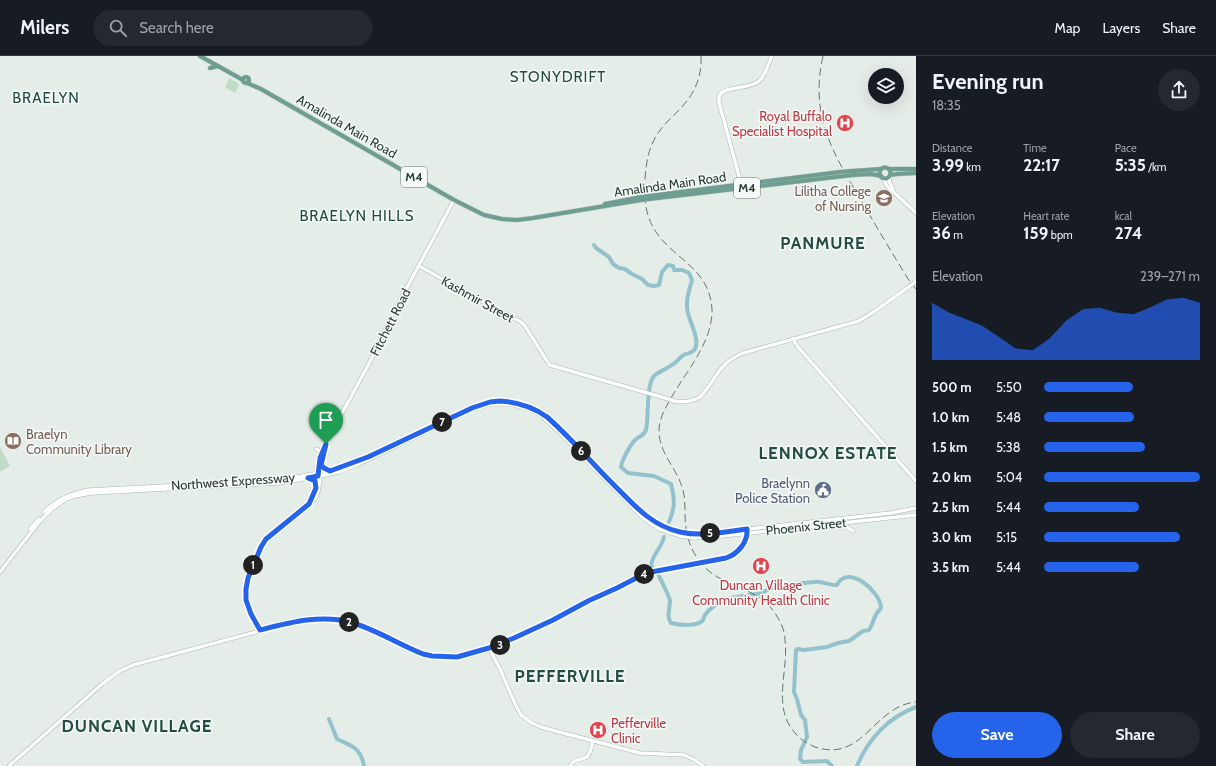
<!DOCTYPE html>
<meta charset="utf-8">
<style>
:root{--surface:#171b24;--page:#242831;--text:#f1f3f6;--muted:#9ea1a6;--line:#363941;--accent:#2563eb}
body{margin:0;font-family:Cabin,sans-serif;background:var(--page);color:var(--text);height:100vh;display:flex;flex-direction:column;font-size:15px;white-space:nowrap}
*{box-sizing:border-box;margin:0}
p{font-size:13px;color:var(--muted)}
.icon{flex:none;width:22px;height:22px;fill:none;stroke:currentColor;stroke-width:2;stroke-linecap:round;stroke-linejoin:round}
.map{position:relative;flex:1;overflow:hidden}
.drawer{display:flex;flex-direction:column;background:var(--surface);width:300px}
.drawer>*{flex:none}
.tools{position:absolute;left:868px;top:12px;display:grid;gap:8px}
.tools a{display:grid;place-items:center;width:36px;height:36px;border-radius:50%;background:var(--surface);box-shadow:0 4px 16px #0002;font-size:20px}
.pin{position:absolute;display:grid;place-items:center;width:34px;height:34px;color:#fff;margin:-41px -17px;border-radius:50% 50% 50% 0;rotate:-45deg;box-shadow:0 0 4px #0007}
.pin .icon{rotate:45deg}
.km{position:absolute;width:20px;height:20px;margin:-10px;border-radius:50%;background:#222;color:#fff;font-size:11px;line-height:20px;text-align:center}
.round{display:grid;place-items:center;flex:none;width:42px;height:42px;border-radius:21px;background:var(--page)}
.summary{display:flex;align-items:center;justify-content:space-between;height:68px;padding:0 16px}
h1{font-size:22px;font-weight:700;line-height:30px}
.stats{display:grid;grid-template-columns:repeat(3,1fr);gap:6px;height:68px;padding:4px 16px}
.stats div{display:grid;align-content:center}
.stats b{font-size:17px;font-weight:700}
.stats small{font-size:11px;font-weight:400}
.stats p{font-size:11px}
.chart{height:112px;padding:8px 16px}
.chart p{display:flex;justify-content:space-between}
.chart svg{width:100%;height:72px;margin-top:4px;fill:var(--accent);opacity:.7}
.cta{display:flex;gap:8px;margin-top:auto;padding:8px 16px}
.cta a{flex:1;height:46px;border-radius:24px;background:var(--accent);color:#fff;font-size:16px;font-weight:700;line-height:46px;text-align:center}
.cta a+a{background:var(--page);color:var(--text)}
ul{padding:0 16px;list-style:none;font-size:13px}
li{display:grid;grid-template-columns:64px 48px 1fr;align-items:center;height:30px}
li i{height:10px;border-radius:5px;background:var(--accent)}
header{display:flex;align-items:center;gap:24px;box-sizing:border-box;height:56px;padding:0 20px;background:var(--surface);border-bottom:1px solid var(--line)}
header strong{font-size:19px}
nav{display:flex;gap:22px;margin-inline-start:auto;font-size:14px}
.search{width:280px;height:36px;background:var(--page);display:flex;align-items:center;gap:10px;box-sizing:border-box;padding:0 14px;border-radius:22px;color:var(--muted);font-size:15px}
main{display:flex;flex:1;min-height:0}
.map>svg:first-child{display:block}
.grass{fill:#c0dbc8}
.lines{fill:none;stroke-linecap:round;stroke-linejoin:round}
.river{stroke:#93c2cc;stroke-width:4}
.secondary-casing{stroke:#a4b7b1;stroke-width:4.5}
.primary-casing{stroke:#c2c9c7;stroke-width:5}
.secondary{stroke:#fff;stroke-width:3.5}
.primary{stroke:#6e9e92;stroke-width:4}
.rail{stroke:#607872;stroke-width:1;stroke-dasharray:8 4;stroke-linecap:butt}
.secondary-bridge-casing{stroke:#a4b7b1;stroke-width:4.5;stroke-linecap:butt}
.primary-bridge-casing{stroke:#c2c9c7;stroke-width:5;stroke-linecap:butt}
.secondary-bridge{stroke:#fff;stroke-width:3.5}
.primary-bridge{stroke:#6e9e92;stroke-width:4}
.route-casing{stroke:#fff;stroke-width:8}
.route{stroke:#2563eb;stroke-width:5}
.labels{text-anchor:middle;stroke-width:3;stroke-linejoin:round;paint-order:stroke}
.shield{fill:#f5f9f7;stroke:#647571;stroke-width:1}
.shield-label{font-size:12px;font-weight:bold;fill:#263d37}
.health-label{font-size:13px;fill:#be3a42;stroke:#f5f9f7;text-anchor:end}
.street-label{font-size:13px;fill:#263d37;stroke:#f5f9f7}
.education-label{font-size:13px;fill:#785e54;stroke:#f5f9f7;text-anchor:end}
.service-label{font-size:13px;fill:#4e5e75;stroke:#f5f9f7;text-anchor:end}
.quarter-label{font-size:15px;letter-spacing:1px;fill:#234d43;stroke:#f5f9f7}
.district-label{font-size:17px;font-weight:bold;letter-spacing:1px;fill:#234d43;stroke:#f5f9f7}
</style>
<header>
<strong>Milers</strong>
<div class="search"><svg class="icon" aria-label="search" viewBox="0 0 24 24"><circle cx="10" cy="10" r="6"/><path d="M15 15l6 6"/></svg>Search here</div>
<nav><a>Map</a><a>Layers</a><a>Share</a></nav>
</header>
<main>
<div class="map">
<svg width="916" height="710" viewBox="0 0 916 710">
<rect width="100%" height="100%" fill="#e5ede9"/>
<!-- grass -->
<g class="grass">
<path d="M229 22 238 27 239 30 235 37 225 31Z"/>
<path d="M0 391 10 410 0 416Z"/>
</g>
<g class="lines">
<!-- river -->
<g class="river">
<path d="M594 189 596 192 609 201 613 208 619 212 625 213 632 218 642 223 648 229 654 230 659 229 662 216 668 209 673 210 674 214H682L689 217 692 224C689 235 685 246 688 257 690 267 700 283 695 293 692 298 686 297 682 300 678 304 675 308 670 310 665 314 659 315 654 320 646 328 649 362 646 374 644 380 639 380 635 384 630 389 622 404 621 411L628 417 654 420 671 428C675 444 675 452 669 466"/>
<path d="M664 481C662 494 641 508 658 518 660 522 670 542 670 545 670 553 666 560 671 567 678 569 699 571 703 564 704 562 704 560 705 559 708 554 714 550 719 547 731 540 744 540 757 538 764 537 770 532 777 530 789 528 802 527 814 526 822 524 829 530 837 529 848 507 881 536 881 552 872 561 875 565 869 574L863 575 849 585 838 587 827 591 804 594 797 593 796 594 794 636 797 643 801 659 805 664 807 681 801 694 800 703 803 706 827 705 832 710"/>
<path d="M329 663 337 683C352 690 361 692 364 710"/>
<path d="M857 710C868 683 889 661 916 651"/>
</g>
<defs>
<g id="secondary">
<path d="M890 120 889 125 893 133"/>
<path d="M883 122 887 130 916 157"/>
<path d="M742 131 723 61 719 47V40C725 29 749 34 759 25 766 19 768 8 772 0"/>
<path d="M419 210 482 245 521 266 525 270 547 305 550 309 665 342"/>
<path d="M793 283 798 291 916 425"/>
<path d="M674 345C684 347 691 346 700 341 718 322 716 309 743 297L859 265 875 255 910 230"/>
<path d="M543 359 553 367 574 388"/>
<path d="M430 372 467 354"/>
<path d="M316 393 320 395 321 398"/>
<path d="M321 418 324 396"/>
<path d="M618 434C639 455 651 468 681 476"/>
<path d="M309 448 315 436 318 426 320 402 323 391 351 341 374 298 389 265 454 144"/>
<path d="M44 456C57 443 72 437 89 434L281 424 330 415 353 407 375 398"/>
<path d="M841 467 853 475"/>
<path d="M30 473 39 463"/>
<path d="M695 478 723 476 891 457 916 452"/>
<path d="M694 482 722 480 916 459"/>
<path d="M704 506C726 502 743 501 747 475"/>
<path d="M0 516 40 465 52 453 66 443 75 440 91 437 278 427 321 420 339 416 357 409 471 354 490 348H509L527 352 539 358 555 372 643 462 659 473 681 480"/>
<path d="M259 574C244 548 242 537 254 509 257 500 260 491 266 483L315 443 318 436 320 424"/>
<path d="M489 592 500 613 516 650 521 659 532 667 541 671 559 676 640 697 684 699 695 704 703 710"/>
<path d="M9 710 102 628 120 615 133 609 297 565C315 563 334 561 351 566 387 577 421 607 460 601 466 600 473 597 480 595 518 584 552 564 587 546 597 541 607 537 617 532 626 527 635 521 644 517 660 512 678 510 695 508"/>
<path d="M570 710 573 706 587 701 590 696 593 685"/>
</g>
<g id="primary">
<path d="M200 0 243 24"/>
<path d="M210 12 218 10"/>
<circle cx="246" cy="24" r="3"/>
<path d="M247 27 261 33 454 144 484 159 502 163 517 164 533 162 641 144"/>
<circle cx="885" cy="117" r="5.5"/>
<path d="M889 113H916"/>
<path d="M852 115 881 113"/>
<path d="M853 119 871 118 881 120"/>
<path d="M890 119 897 118 916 117"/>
<path d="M649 140 840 116"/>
<path d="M649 143 844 120"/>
<path d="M605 148 641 141"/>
</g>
</defs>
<!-- secondary casing -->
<use href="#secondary" class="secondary-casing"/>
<!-- primary casing -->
<use href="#primary" class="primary-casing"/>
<!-- secondary -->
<use href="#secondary" class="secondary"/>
<!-- primary -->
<use href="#primary" class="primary"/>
<!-- rail -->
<g class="rail">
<path d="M701 0C702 22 694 39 679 54 670 63 661 71 655 82 648 95 646 108 645 123 644 142 645 160 656 176 676 205 709 212 712 253 713 284 689 312 674 337 667 349 659 361 659 375 659 397 676 411 682 431 685 440 685 449 685 458 685 481 692 501 710 516 734 534 761 532 778 562 782 569 785 576 785 584 789 615 771 652 796 678 801 684 808 688 815 691 864 707 873 650 916 646"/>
<path d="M823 0C809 61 834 99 864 149 878 174 893 198 908 223L916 233"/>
</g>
<defs>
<g id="secondary-bridge">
<path d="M910 230 915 226"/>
<path d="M665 342 674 345"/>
<path d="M681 476 695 478"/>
<path d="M681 480 694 482"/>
<path d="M695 508 704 506"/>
</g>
<g id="primary-bridge">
<path d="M840 116 852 115"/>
<path d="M844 120 853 119"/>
<path d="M641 141 649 140"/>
<path d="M641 144 649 143"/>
</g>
</defs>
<!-- secondary-bridge casing -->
<use href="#secondary-bridge" class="secondary-bridge-casing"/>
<!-- primary-bridge casing -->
<use href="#primary-bridge" class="primary-bridge-casing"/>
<!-- secondary-bridge -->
<use href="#secondary-bridge" class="secondary-bridge"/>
<!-- primary-bridge -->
<use href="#primary-bridge" class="primary-bridge"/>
</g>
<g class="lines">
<defs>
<path id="route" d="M500 345C518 346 533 351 547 361 570 381 590 405 612 427 632 447 651 470 680 476 702 481 726 476 747 473 748 486 738 498 726 502L646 517 617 532 588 545 553 564 514 582 489 592 457 601 432 600 423 598C398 588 375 573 350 566 321 558 288 567 260 574L251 558 246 544V533L248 522 261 491 266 483 309 448 316 432 315 425 308 422 318 420 320 402 326 388 321 409 324 412 330 415 368 401 472 352 490 346Z"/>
</defs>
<!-- route casing -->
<use href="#route" class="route-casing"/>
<!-- route -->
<use href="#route" class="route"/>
</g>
<!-- icons -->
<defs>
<symbol id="hospital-disc" viewBox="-11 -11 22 22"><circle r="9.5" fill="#e0444e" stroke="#f5f9f7"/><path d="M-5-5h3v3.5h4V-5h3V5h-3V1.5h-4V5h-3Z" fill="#fff"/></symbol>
<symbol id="university-disc" viewBox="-11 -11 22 22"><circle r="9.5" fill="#8d6e63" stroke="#f5f9f7"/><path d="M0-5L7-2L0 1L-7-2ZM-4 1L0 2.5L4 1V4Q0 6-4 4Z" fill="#fff"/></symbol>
<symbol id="library-disc" viewBox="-11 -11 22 22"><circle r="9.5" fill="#8d6e63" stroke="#f5f9f7"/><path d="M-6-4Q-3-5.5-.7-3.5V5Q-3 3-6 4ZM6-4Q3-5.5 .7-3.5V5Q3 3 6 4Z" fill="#fff"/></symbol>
<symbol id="civic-disc" viewBox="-11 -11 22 22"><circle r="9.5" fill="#5c6f8a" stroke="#f5f9f7"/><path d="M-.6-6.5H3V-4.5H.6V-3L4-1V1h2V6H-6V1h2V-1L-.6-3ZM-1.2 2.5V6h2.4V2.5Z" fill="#fff"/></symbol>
</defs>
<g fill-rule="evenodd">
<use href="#hospital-disc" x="835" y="57" width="20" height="20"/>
<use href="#university-disc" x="874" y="132" width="20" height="20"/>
<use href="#library-disc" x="3" y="375" width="20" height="20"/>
<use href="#civic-disc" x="813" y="424" width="20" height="20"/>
<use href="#hospital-disc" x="751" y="500" width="20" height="20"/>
<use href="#hospital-disc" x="588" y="664" width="20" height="20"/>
</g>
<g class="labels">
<!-- shield labels -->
<g class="shield">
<rect x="401" y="111" width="26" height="20" rx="3"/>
<rect x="734" y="122" width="26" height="20" rx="3"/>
</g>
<g class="shield-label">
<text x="414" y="125">M4</text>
<text x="747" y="136">M4</text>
</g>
<!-- health labels -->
<g class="health-label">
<text x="832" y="65">Royal Buffalo<tspan x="832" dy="15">Specialist Hospital</tspan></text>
<text x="761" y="534" text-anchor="middle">Duncan Village<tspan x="761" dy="15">Community Health Clinic</tspan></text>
<text x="611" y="672" text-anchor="start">Pefferville<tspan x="611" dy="15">Clinic</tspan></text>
</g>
<!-- street labels -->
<g class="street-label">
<text transform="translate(347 70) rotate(30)" y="5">Amalinda Main Road</text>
<text transform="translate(670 128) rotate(-8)" y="5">Amalinda Main Road</text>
<text transform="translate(478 243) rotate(29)" y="5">Kashmir Street</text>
<text transform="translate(390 266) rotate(-63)" y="5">Fitchett Road</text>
<text transform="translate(233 425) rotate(-4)" y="5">Northwest Expressway</text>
<text transform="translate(806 470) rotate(-6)" y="5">Phoenix Street</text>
</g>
<!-- education labels -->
<g class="education-label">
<text x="871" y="140">Lilitha College<tspan x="871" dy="15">of Nursing</tspan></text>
<text x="26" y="383" text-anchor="start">Braelyn<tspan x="26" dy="15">Community Library</tspan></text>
</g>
<!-- service labels -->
<g class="service-label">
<text x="810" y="432">Braelynn<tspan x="810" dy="15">Police Station</tspan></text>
</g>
<!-- quarter labels -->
<g class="quarter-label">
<text x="558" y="26">STONYDRIFT</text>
<text x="46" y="47">BRAELYN</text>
<text x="357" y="165">BRAELYN HILLS</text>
</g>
<!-- district labels -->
<g class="district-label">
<text x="823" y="193">PANMURE</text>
<text x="828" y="403">LENNOX ESTATE</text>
<text x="570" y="626">PEFFERVILLE</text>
<text x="137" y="676">DUNCAN VILLAGE</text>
</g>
</g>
</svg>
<div class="tools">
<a><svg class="icon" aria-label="layers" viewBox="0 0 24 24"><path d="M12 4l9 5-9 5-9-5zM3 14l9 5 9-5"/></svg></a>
</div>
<div class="pin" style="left:326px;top:388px;background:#1e9e55"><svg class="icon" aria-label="arrive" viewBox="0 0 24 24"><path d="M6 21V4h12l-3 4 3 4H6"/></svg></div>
<b class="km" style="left:253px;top:509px">1</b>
<b class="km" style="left:349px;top:566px">2</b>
<b class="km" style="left:500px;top:589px">3</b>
<b class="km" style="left:644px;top:518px">4</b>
<b class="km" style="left:710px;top:477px">5</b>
<b class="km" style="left:581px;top:395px">6</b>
<b class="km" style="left:442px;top:366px">7</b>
</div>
<section class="drawer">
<div class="summary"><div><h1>Evening run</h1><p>18:35</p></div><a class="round"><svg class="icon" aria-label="share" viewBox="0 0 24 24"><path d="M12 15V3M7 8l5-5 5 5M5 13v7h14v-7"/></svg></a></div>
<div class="stats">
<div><p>Distance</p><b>3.99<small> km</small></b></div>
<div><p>Time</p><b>22:17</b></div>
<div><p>Pace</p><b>5:35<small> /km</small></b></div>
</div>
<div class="stats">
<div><p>Elevation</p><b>36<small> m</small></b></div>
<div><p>Heart rate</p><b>159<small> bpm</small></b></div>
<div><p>kcal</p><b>274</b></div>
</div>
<div class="chart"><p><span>Elevation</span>239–271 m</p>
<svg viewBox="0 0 160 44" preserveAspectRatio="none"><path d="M0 44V9L10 15L20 19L30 23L40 30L50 37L60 38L70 31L80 20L90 13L100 12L110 15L120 16L130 12L140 7L150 6L160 9V44z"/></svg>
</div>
<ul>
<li><b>500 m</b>5:50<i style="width:57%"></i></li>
<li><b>1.0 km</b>5:48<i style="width:58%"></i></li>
<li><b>1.5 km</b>5:38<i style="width:65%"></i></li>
<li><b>2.0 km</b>5:04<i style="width:100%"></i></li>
<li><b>2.5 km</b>5:44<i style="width:61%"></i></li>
<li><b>3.0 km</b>5:15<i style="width:87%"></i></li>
<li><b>3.5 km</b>5:44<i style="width:61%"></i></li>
</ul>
<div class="cta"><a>Save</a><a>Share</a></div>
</section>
</main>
